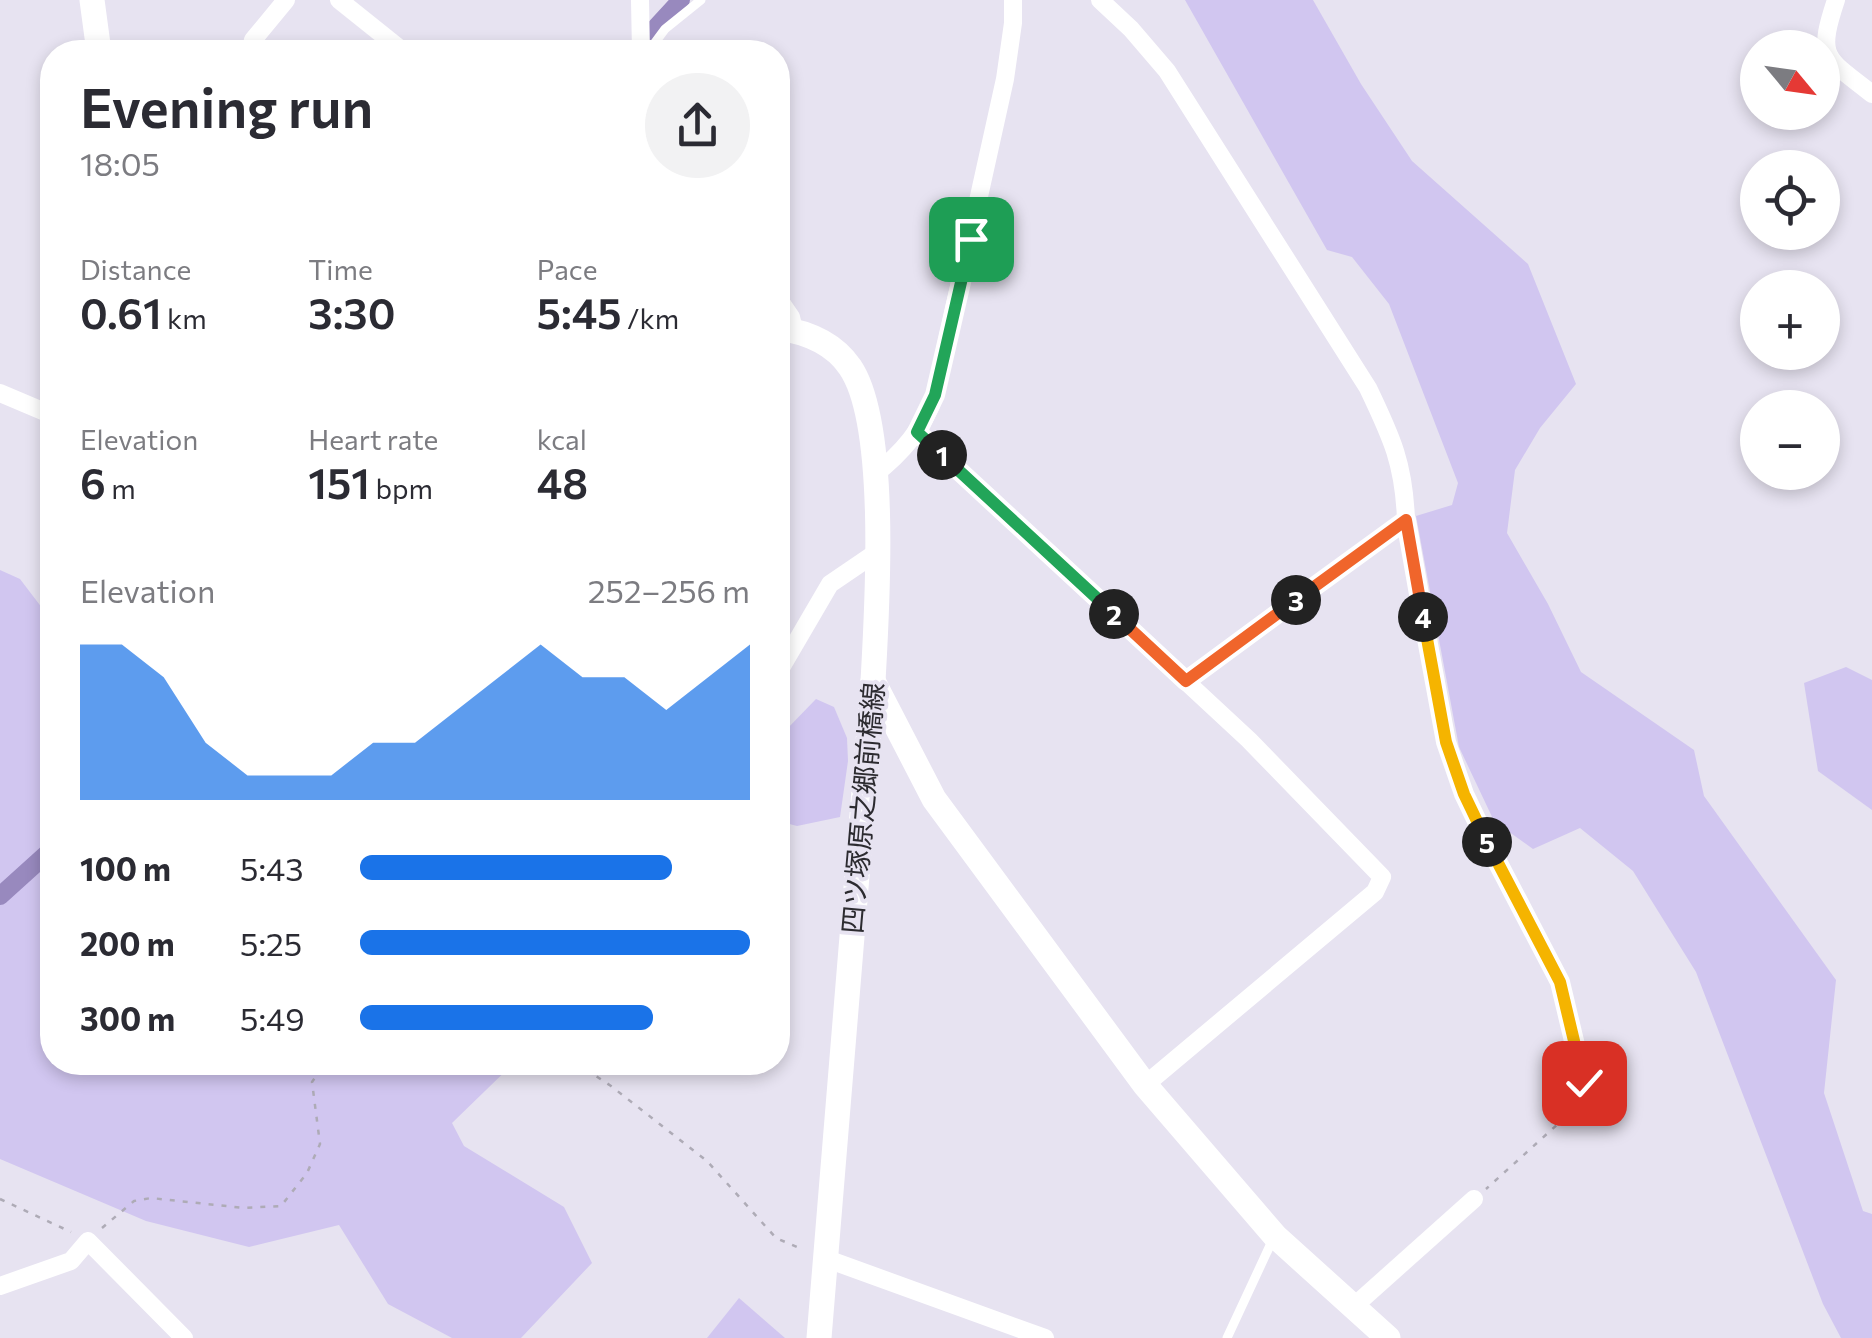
<!DOCTYPE html>
<meta charset="utf-8">
<style>
:root{--surface:#fff;--page:#f2f2f3;--text:#2b2b33;--muted:#7c7c81;--accent:#1a73e8}
body{margin:0;font-family:Commissioner,"Noto Sans JP",sans-serif;background:var(--page);color:var(--text);height:100vh;display:flex;flex-direction:column;font-size:38px;white-space:nowrap}
*{box-sizing:border-box;margin:0}
p{font-size:32px;color:var(--muted)}
.icon{flex:none;width:55px;height:55px;fill:none;stroke:currentColor;stroke-width:2;stroke-linecap:round;stroke-linejoin:round}
.map{position:relative;flex:1;overflow:hidden}
.sheet{position:absolute;left:40px;top:40px;width:750px;height:1035px;display:flex;flex-direction:column;background:var(--surface);border-radius:40px;box-shadow:0 5px 15px #0003}
.sheet>*{flex:none}
.needle{width:65px;rotate:119deg}
.fabs{position:absolute;left:1740px;top:30px;display:grid;gap:20px}
.fabs a{display:grid;place-items:center;width:100px;height:100px;border-radius:50%;background:var(--surface);box-shadow:0 5px 15px #0003;font-size:50px}
.pin{position:absolute;display:grid;place-items:center;width:85px;height:85px;color:#fff;margin:-42px;border-radius:20px;box-shadow:0 5px 15px #0006}
.km{position:absolute;width:50px;height:50px;margin:-25px;border-radius:50%;background:#222;color:#fff;font-size:28px;line-height:50px;text-align:center}
.round{display:grid;place-items:center;flex:none;width:105px;height:105px;border-radius:52px;background:var(--page)}
.overview{display:flex;align-items:center;justify-content:space-between;height:170px;padding:0 40px}
h1{font-size:55px;font-weight:600;line-height:75px}
.metrics{display:grid;grid-template-columns:repeat(3,1fr);gap:15px;height:170px;padding:10px 40px}
.metrics div{display:grid;align-content:center}
.metrics b{font-size:42px;font-weight:600}
.metrics small{font-size:28px;font-weight:400}
.metrics p{font-size:28px}
.chart{height:280px;padding:20px 40px}
.chart p{display:flex;justify-content:space-between}
.chart svg{width:100%;height:180px;margin-top:10px;fill:var(--accent);opacity:.7}
ul{padding:0 40px;list-style:none;font-size:32px}
li{display:grid;grid-template-columns:160px 120px 1fr;align-items:center;height:75px}
li i{height:25px;border-radius:12px;background:var(--accent)}
.map>svg:first-child{display:block}
.green{fill:#d1c6f0}
.lines{fill:none;stroke-linecap:round;stroke-linejoin:round}
.canal{stroke:#9889be;stroke-width:18}
.path{stroke:#aeabb6;stroke-width:2.5;stroke-dasharray:5 8;stroke-linecap:butt}
.lane{stroke:#fff;stroke-width:9}
.street{stroke:#fff;stroke-width:18}
.secondary{stroke:#fff;stroke-width:25}
.split-1-casing{stroke:#fff;stroke-width:20}
.split-2-casing{stroke:#fff;stroke-width:20}
.split-3-casing{stroke:#fff;stroke-width:20}
.split-4-casing{stroke:#fff;stroke-width:20}
.split-5-casing{stroke:#fff;stroke-width:20}
.split-6-casing{stroke:#fff;stroke-width:20}
.split-1{stroke:#22a559;stroke-width:12}
.split-2{stroke:#22a559;stroke-width:12}
.split-3{stroke:#f0652b;stroke-width:12}
.split-4{stroke:#f0652b;stroke-width:12}
.split-5{stroke:#f5b400;stroke-width:12}
.split-6{stroke:#f5b400;stroke-width:12}
.labels{text-anchor:middle;stroke-width:8;stroke-linejoin:round;paint-order:stroke}
.street-label{font-size:28px;fill:#2c2b30;stroke:#e7e3f1}
</style>
<div class="map">
<svg width="1872" height="1338" viewBox="0 0 1872 1338">
<rect width="100%" height="100%" fill="#e7e3f1"/>
<!-- green -->
<g class="green">
<path d="M1185 0H1313L1361 84 1412 161 1528 264 1576 384 1540 428 1515 470 1507 533 1548 604 1581 672 1694 750 1704 796 1836 980 1824 1093 1863 1211 1872 1214V1338H1841L1823 1304 1696 972 1633 871 1580 828 1533 849 1494 821 1459 747 1416 516 1452 505 1458 483 1389 304 1352 257 1327 250Z"/>
<path d="M0 570 20 579 52 621V1062L514 1063 452 1123 464 1146 564 1207 592 1263 521 1338H452L388 1304 339 1225 249 1247 146 1221 0 1159Z"/>
<path d="M1846 667 1872 680V810L1818 771 1804 683Z"/>
<path d="M816 699 834 707 847 738 848 761 840 817 797 826 778 821V745L786 730Z"/>
<path d="M739 1298 785 1338H707Z"/>
</g>
<g class="lines">
<!-- canal -->
<g class="canal">
<path d="M634 51 681 0"/>
<path d="M0 896 52 849"/>
</g>
<!-- path -->
<g class="path">
<path d="M1409 537 1446 743 1464 795 1559 982 1575 1051 1590 1095 1486 1189"/>
<path d="M575 1062 611 1086 707 1161 776 1238 804 1250"/>
<path d="M0 1199 71 1232"/>
<path d="M102 1228 134 1201 151 1198 244 1208 281 1206 307 1173 320 1144 312 1082 326 1062"/>
</g>
<!-- lane -->
<g class="lane">
<path d="M648 52 665 29 701 0"/>
<path d="M1227 1338 1273 1239"/>
</g>
<!-- street -->
<g class="street">
<path d="M339 0 404 52"/>
<path d="M640 0 641 52"/>
<path d="M1100 0 1131 29 1167 71 1368 388C1392 438 1404 464 1406 520L1186 681"/>
<path d="M1836 0C1816 60 1826 57 1872 94"/>
<path d="M250 52 253 40 286 0"/>
<path d="M778 298 791 317 794 330"/>
<path d="M0 393 52 415"/>
<path d="M917 432 1249 740 1382 877 1375 892 1145 1085"/>
<path d="M874 475C902 453 923 429 935 395L1005 79 1013 23V0"/>
<path d="M778 673 830 584 877 552"/>
<path d="M827 1259 1045 1338"/>
<path d="M0 1286 71 1261 88 1241 184 1338"/>
<path d="M1352 1308 1474 1199"/>
</g>
<!-- secondary -->
<g class="secondary">
<path d="M92 0 99 52"/>
<path d="M778 328C806 332 833 342 850 367 889 424 877 610 873 681L819 1338"/>
<path d="M873 681 934 799 1145 1085 1275 1236 1388 1338"/>
</g>
</g>
<g class="lines">
<defs>
<path id="split-1" d="M942 455 917 432 935 395 971 239"/>
<path id="split-2" d="M942 455 1114 614"/>
<path id="split-3" d="M1114 614 1186 681 1296 600"/>
<path id="split-4" d="M1296 600 1406 520 1423 617"/>
<path id="split-5" d="M1423 617 1446 742 1464 794 1487 842"/>
<path id="split-6" d="M1487 842 1560 982 1584 1083"/>
</defs>
<!-- split-1 casing -->
<use href="#split-1" class="split-1-casing"/>
<!-- split-2 casing -->
<use href="#split-2" class="split-2-casing"/>
<!-- split-3 casing -->
<use href="#split-3" class="split-3-casing"/>
<!-- split-4 casing -->
<use href="#split-4" class="split-4-casing"/>
<!-- split-5 casing -->
<use href="#split-5" class="split-5-casing"/>
<!-- split-6 casing -->
<use href="#split-6" class="split-6-casing"/>
<!-- split-1 -->
<use href="#split-1" class="split-1"/>
<!-- split-2 -->
<use href="#split-2" class="split-2"/>
<!-- split-3 -->
<use href="#split-3" class="split-3"/>
<!-- split-4 -->
<use href="#split-4" class="split-4"/>
<!-- split-5 -->
<use href="#split-5" class="split-5"/>
<!-- split-6 -->
<use href="#split-6" class="split-6"/>
</g>
<g class="labels">
<!-- street labels -->
<g class="street-label">
<text transform="translate(863 808) rotate(-85)" y="10">四ツ塚原之郷前橋線</text>
</g>
</g>
</svg>
<div class="fabs">
<a><svg class="needle" viewBox="-14 -14 28 28"><path d="M0-13l5 13h-10z" fill="#e53935"/><path d="M0 13l5-13h-10z" fill="#7c7c81"/></svg></a>
<a><svg class="icon" aria-label="locate" viewBox="0 0 24 24"><circle cx="12" cy="12" r="6"/><path d="M12 2v4M12 18v4M2 12h4M18 12h4"/></svg></a>
<a>+</a>
<a>−</a>
</div>
<div class="pin" style="left:971px;top:239px;background:#1e9e55"><svg class="icon" aria-label="arrive" viewBox="0 0 24 24"><path d="M6 21V4h12l-3 4 3 4H6"/></svg></div>
<div class="pin" style="left:1584px;top:1083px;background:#d93025"><svg class="icon" aria-label="check" viewBox="0 0 24 24"><path d="M5 12l5 5 9-10"/></svg></div>
<b class="km" style="left:942px;top:455px">1</b>
<b class="km" style="left:1114px;top:614px">2</b>
<b class="km" style="left:1296px;top:600px">3</b>
<b class="km" style="left:1423px;top:617px">4</b>
<b class="km" style="left:1487px;top:842px">5</b>
<section class="sheet">
<div class="overview"><div><h1>Evening run</h1><p>18:05</p></div><a class="round"><svg class="icon" aria-label="share" viewBox="0 0 24 24"><path d="M12 15V3M7 8l5-5 5 5M5 13v7h14v-7"/></svg></a></div>
<div class="metrics">
<div><p>Distance</p><b>0.61<small> km</small></b></div>
<div><p>Time</p><b>3:30</b></div>
<div><p>Pace</p><b>5:45<small> /km</small></b></div>
</div>
<div class="metrics">
<div><p>Elevation</p><b>6<small> m</small></b></div>
<div><p>Heart rate</p><b>151<small> bpm</small></b></div>
<div><p>kcal</p><b>48</b></div>
</div>
<div class="chart"><p><span>Elevation</span>252–256 m</p>
<svg viewBox="0 0 160 44" preserveAspectRatio="none"><path d="M0 44V6L10 6L20 14L30 30L40 38L50 38L60 38L70 30L80 30L90 22L100 14L110 6L120 14L130 14L140 22L150 14L160 6V44z"/></svg>
</div>
<ul>
<li><b>100 m</b>5:43<i style="width:80%"></i></li>
<li><b>200 m</b>5:25<i style="width:100%"></i></li>
<li><b>300 m</b>5:49<i style="width:75%"></i></li>
</ul>
</section>
</div>
